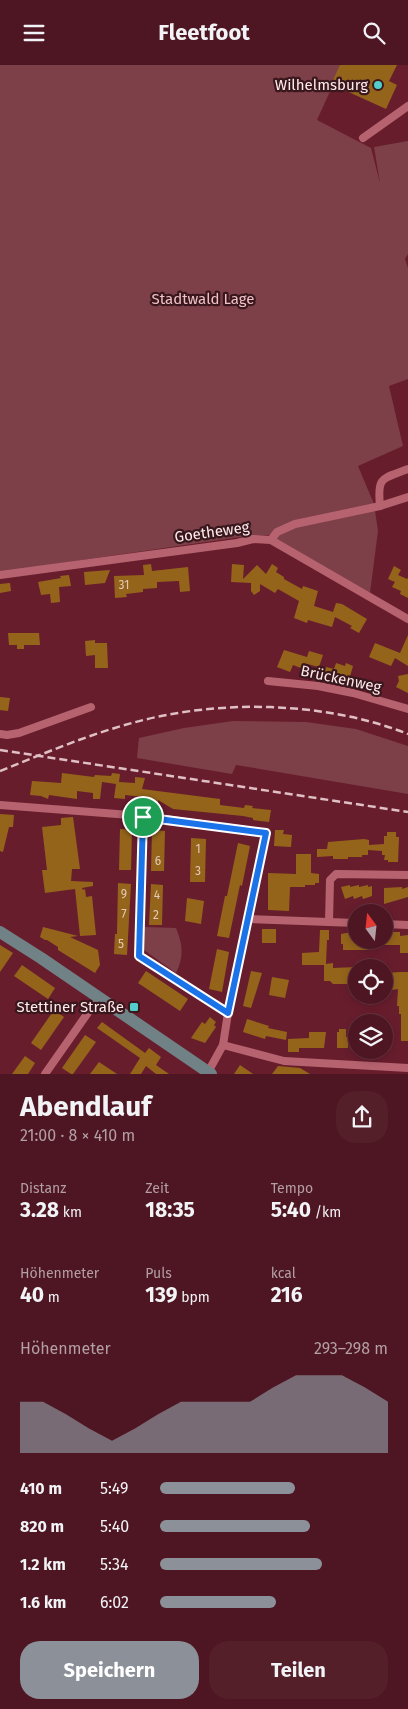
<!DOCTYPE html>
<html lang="de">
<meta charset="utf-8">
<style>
:root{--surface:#4e1622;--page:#551f2a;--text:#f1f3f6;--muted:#b39fa5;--line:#653540;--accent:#8c9099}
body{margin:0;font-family:"Fira Sans",sans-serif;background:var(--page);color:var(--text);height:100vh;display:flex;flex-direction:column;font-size:19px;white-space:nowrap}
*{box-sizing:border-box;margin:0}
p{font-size:16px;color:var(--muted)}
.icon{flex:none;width:28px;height:28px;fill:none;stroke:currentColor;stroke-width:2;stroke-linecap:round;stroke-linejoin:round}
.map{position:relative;height:1009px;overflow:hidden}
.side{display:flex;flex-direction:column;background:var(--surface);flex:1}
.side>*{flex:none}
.needle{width:32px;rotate:345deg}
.buttons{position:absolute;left:348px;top:839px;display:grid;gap:10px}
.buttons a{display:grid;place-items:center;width:45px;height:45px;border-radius:50%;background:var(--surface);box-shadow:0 2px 8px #0003,0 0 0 1px var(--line);font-size:25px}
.pin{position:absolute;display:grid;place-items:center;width:42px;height:42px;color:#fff;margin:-21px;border:2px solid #fff;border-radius:50%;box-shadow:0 1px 5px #0007}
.round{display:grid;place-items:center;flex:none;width:52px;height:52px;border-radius:20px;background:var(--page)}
.overview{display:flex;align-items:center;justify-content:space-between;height:85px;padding:0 20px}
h1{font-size:28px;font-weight:700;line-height:38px}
.metrics{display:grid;grid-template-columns:repeat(3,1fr);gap:8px;height:85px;padding:5px 20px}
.metrics div{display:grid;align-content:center}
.metrics b{font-size:21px;font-weight:700}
.metrics small{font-size:14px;font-weight:400}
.metrics p{font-size:14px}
.chart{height:140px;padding:10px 20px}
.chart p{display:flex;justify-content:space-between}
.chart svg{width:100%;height:90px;margin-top:5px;fill:var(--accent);opacity:.7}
.cta{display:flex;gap:10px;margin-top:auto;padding:10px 20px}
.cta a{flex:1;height:58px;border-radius:20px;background:var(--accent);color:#fff;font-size:20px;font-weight:700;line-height:58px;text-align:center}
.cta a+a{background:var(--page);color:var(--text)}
ul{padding:0 20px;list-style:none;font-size:16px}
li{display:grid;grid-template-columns:80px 60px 1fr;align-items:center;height:38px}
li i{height:12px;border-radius:6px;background:var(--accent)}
header{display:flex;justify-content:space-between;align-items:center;height:65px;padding:0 20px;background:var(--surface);font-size:22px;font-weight:700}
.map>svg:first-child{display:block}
.green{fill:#7d3f48}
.building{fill:#95641b}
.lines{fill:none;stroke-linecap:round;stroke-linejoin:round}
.minor{stroke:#b6636f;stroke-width:8}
.primary{stroke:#708285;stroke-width:12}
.rail{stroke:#dfc0c4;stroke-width:2.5;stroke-dasharray:8 4;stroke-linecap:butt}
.route-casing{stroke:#fff;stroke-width:10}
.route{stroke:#1a73e8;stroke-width:6}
.poi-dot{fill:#53cdc9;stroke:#39171c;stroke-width:2}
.labels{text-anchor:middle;stroke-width:4.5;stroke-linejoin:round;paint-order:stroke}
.number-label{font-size:12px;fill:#e4c9b8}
.poi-label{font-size:15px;fill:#feebec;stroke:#39171c;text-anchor:end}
.park-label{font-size:15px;fill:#f0c1c6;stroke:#39171c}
.street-label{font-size:15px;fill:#feebec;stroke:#39171c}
</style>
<header><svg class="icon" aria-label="menu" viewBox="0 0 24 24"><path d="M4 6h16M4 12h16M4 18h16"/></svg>Fleetfoot<svg class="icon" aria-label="search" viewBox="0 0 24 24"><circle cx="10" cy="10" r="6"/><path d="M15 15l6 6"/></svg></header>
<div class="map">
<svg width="408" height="1009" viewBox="0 0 408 1009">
<rect width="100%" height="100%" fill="#681d2d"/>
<!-- green -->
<g class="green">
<path d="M0 0H342L317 55 371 83 380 118 374 82 408 76V189L405 194 408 203V314L389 321 403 381 358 401 374 439 378 466 370 528 269 470 240 472 0 507Z"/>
<path d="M233 656 306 657 356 664 408 681V729L236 700 232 709 137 693 139 673 184 663Z"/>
<path d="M144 862 176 863C183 880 184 892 176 908L144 885Z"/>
</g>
<!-- building -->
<g class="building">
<path d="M340 0H397L389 16 397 20 386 44 331 19Z"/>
<path d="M151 499 152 506 188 502 190 526 180 527 179 516 157 517V523L143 524V527L126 529 127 532 115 533 114 511 144 510 143 500Z"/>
<path d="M232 499 244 500 243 514 257 500 266 509 272 499 278 503 276 507 284 512V514L302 524 303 521 318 526 314 541 333 547 336 538 342 539 367 554 359 568 350 563 352 561 335 552 332 562 308 555 307 558 294 553 299 536 278 524 275 528 260 519V526L254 530 251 526V518L231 517Z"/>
<path d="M394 501 401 505 398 510 407 514 408 513V533L400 529 401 526 392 522 395 517 388 514Z"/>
<path d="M110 505 105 518 85 520 84 507Z"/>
<path d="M69 510 71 521 59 522 60 537 51 538 50 529 41 530 38 517 61 513 60 511Z"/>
<path d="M10 518 11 526 0 528V519Z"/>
<path d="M8 568H39L40 580H24V584H17V580H9Z"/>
<path d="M408 570V601L395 593 391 601 369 592 375 578 400 588Z"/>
<path d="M95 575V578H107L108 603H95V590L86 591 85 576Z"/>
<path d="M284 585 307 592 309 586 323 590 319 602 303 598 301 603 293 600 290 607 277 602Z"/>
<path d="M336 598 345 601 346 598 353 601 349 615 332 609 331 612 323 609 326 602 334 604Z"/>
<path d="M408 609V628L396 622 399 616 398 611Z"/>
<path d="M0 632 10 633 8 646 0 645Z"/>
<path d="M62 708 94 712 95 710 111 711 112 708 120 709 119 717 135 718V712L145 713 142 724 220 734V740L244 743 245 740 253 741 252 743 271 745 269 757 253 755V753L243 751 173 744 158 735V740L150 739 149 743 141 742 143 732 125 730V734L114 733 116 719 102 717 100 734H93V728L77 726V734L49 730 48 734 41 731 30 730 32 716 61 718Z"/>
<path d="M0 749 14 750 13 762H9L3 787 0 786Z"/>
<path d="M73 752 80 804H72L71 816 93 817V821L82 823 83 825 85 824 86 832 92 831 96 870 80 871 75 824 45 828 42 805H47L42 762 61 760V753Z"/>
<path d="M120 764 132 765 131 805H119Z"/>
<path d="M152 765 165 766 164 806H151Z"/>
<path d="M275 765H284L283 769 292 770 291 782 274 781Z"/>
<path d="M387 767H396V772H399L398 797H388V795H384L385 790H382V786L368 785V790H362V792H348V794H333V791L317 792V784H327L328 777 364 774 369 775V780L384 779V771H387Z"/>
<path d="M191 773 206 774 205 817H190Z"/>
<path d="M238 778 250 781 242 821 240 820 229 873 217 871 225 831H227Z"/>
<path d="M296 789H311V808L319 809V818H315V820H305V822H290L289 846 268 845V808L296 809Z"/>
<path d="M118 818 131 819 127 890 114 889 115 869H117Z"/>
<path d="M151 819 163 820 162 860H149Z"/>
<path d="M350 820V822L359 820V822L368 820V822L372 821V831L363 834 362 831 354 834 353 831 345 834 341 822Z"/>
<path d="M402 822V824L408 822V832L384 839V823Z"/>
<path d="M187 833 204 836 201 859 185 856Z"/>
<path d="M43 862 78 871 70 872 98 885 100 900 95 908 58 885V882L47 875H45L40 872Z"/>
<rect x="262" y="864" width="14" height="14"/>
<path d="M320 865H329V875H327L326 899 333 898V903L356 902V917L352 919H333L330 916H324V900H302V888L319 887Z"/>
<path d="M384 867H400V871L408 870V888H400V880H384Z"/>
<path d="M346 868H356V875H369L368 885H343V879H341V869Z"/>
<path d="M0 880 13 888 0 907Z"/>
<path d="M217 884 229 887 222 927 209 924Z"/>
<path d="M22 900 55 923 48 934 14 911Z"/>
<path d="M146 906 188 934 180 946 138 918Z"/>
<path d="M251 906 262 908 251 943 243 941Z"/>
<path d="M400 907H408V976H401V949H399V941H397L398 924 392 925V920H385V908Z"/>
<path d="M272 912 289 915 285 933 269 930Z"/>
<path d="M54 945 64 952 41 985 31 978Z"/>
<path d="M210 952 216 957 214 960 216 962 205 978 191 973 202 957 205 959Z"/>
<path d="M247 954 269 961 268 963 287 967 286 975 266 971 265 974 243 967Z"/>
<path d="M102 957 145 988 149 983 161 992 156 1000 169 1009H156L146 1001 141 1009H130L140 993 97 963Z"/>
<path d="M339 964H346V972H348V983H337V967H339Z"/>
<path d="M309 967H326L324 983H299V987H288V974L309 973Z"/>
<path d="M85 970 96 977 73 1009H71L62 1003Z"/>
<path d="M25 991 35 998 28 1009H12Z"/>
<path d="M99 997 117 1009H90Z"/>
<path d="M240 1000 253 1009H234Z"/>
<path d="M278 1001 300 1003 310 1009H272Z"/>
</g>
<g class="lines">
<!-- minor -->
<g class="minor">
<path d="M363 73 408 41"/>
<path d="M380 441C377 411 382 414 408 404"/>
<path d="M271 475 277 467 295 459 380 441 408 432"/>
<path d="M0 510 237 478 253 474 271 475 408 554"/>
<path d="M268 616 318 621 353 628 408 644"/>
<path d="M0 669 7 670 19 668 91 642"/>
<path d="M0 740 143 751 266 768 228 948 223 980 207 1009"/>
<path d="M143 751 139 891 228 948"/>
<path d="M249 854 356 858"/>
<path d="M329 857 330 815 336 809 408 810"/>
<path d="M384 859 408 860"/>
<path d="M223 980 284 996 408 1003"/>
<path d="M45 1009 99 932"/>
</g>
<!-- primary -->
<path class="primary" d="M0 867 41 893 211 1009"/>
<!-- rail -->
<g class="rail">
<path d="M0 685 408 747"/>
<path d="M0 706C43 689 87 670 132 658 218 634 324 636 408 669"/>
</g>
</g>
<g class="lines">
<defs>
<path id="route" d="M143 752 266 768 228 948 139 891Z"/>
</defs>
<!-- route casing -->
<use href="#route" class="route-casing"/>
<!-- route -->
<use href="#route" class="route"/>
</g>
<!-- markers -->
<g class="poi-dot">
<circle cx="378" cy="20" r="5"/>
<rect x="129" y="937" width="10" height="10" rx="2.5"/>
</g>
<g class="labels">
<!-- number labels -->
<g class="number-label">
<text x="124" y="524">31</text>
<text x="198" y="788">1</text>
<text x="158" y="800">6</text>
<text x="198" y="810">3</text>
<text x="124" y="833">9</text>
<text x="157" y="834">4</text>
<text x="124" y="853">7</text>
<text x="156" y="854">2</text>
<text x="121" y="883">5</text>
</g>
<!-- poi labels -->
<g class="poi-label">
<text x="368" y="25">Wilhelmsburg</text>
<text x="124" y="947">Stettiner Straße</text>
</g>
<!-- park labels -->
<g class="park-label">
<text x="203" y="239">Stadtwald Lage</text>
</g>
<!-- street labels -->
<g class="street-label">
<text transform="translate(212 467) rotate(-8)" y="5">Goetheweg</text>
<text transform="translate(341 614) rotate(12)" y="5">Brückenweg</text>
</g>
</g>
</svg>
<div class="buttons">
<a><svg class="needle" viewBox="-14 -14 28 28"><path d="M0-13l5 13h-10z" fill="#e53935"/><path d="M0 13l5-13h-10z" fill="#b39fa5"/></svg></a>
<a><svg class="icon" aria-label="locate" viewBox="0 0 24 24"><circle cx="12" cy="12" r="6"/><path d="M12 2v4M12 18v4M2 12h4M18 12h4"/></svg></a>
<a><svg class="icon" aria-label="layers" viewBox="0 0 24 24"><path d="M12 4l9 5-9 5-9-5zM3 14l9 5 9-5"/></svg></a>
</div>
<div class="pin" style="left:143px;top:752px;background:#1e9e55"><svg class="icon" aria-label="arrive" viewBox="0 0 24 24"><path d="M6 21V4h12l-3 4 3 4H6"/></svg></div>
</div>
<section class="side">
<div class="overview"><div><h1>Abendlauf</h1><p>21:00 · 8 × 410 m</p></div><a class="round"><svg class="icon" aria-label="share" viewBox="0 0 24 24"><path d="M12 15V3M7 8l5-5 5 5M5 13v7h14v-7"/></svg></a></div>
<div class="metrics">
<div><p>Distanz</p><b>3.28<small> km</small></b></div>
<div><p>Zeit</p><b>18:35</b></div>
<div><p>Tempo</p><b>5:40<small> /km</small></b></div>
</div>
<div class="metrics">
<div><p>Höhenmeter</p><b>40<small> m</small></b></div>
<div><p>Puls</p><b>139<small> bpm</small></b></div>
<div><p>kcal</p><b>216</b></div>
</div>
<div class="chart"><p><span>Höhenmeter</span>293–298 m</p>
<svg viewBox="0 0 160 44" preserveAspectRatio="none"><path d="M0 44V19L10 19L20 25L30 32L40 38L50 32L60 25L70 19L80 19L90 19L100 19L110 12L120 6L130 6L140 6L150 12L160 19V44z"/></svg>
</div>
<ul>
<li><b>410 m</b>5:49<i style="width:59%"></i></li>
<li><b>820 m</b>5:40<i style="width:66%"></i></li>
<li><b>1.2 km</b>5:34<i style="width:71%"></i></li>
<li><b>1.6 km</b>6:02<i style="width:51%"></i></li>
</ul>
<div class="cta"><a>Speichern</a><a>Teilen</a></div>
</section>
